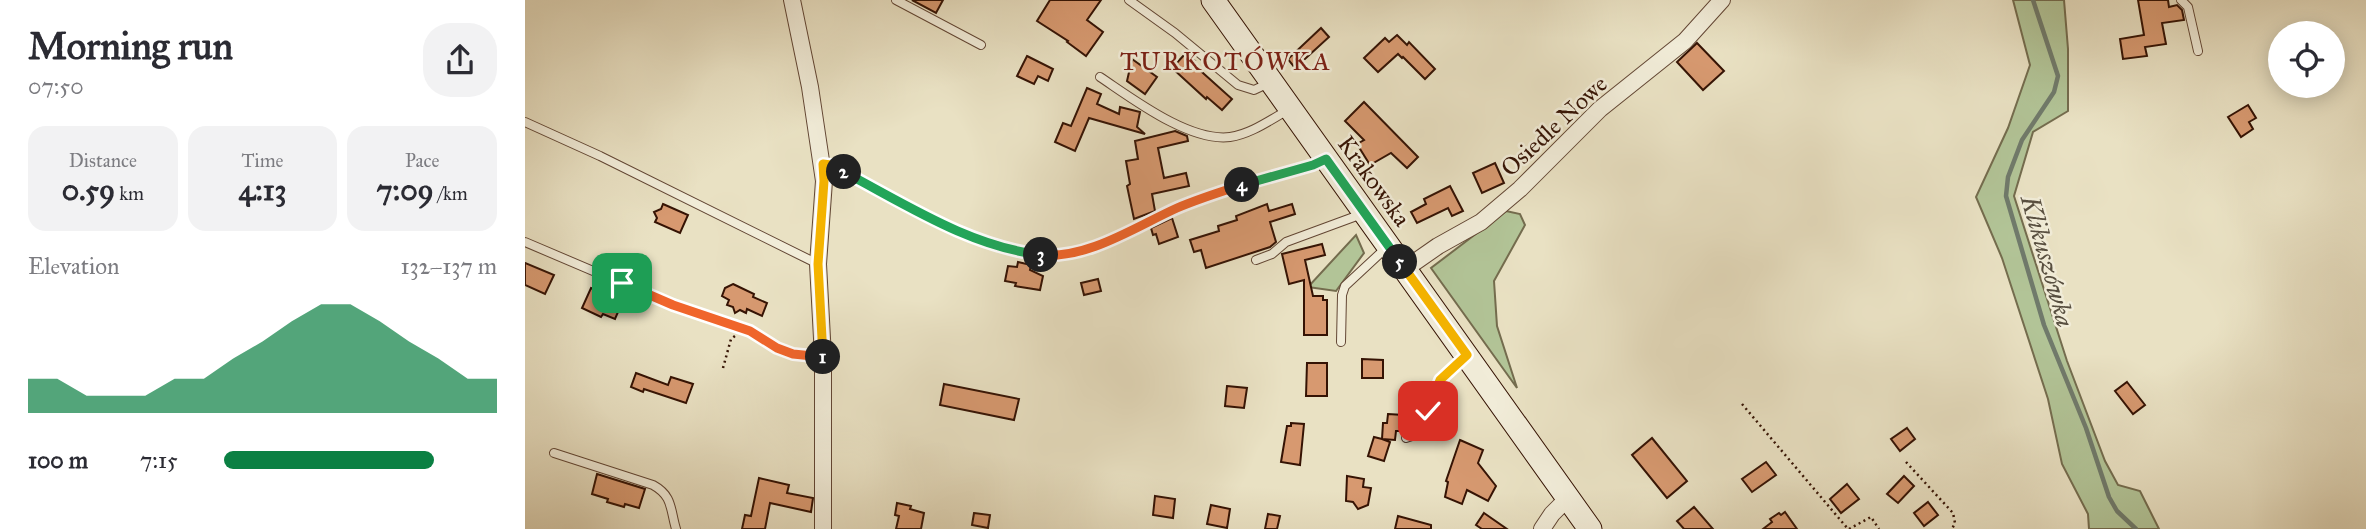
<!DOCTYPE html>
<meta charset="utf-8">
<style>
:root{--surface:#fff;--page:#f2f2f3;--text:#2b2b33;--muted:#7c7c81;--accent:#0b8043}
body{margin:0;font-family:"IM FELL Great Primer",serif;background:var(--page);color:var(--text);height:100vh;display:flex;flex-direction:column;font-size:26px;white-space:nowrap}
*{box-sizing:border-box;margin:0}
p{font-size:23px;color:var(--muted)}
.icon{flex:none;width:38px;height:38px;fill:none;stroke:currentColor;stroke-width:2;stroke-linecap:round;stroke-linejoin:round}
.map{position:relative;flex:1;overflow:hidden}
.details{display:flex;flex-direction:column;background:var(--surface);width:525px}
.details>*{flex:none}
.buttons{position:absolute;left:1743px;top:21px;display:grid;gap:14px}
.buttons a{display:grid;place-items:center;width:77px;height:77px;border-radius:50%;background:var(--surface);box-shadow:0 4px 18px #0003;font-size:35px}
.pin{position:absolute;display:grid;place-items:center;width:60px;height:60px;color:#fff;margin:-30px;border-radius:14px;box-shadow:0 4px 10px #0006}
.km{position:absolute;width:35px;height:35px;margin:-18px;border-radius:50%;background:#222;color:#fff;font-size:19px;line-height:35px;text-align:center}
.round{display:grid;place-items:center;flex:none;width:74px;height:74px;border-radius:28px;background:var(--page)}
.summary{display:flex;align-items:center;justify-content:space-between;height:119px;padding:0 28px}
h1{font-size:38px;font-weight:800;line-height:52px}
.figures{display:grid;grid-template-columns:repeat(3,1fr);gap:10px;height:119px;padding:7px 28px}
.figures div{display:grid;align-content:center;border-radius:18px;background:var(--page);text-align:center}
.figures b{font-size:30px;font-weight:800}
.figures small{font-size:19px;font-weight:400}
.figures p{font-size:19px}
.chart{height:196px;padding:14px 28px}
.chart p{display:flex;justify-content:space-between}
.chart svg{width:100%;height:126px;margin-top:7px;fill:var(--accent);opacity:.7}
ul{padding:0 28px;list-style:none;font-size:23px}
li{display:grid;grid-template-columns:112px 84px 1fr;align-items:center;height:52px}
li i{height:18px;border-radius:9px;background:var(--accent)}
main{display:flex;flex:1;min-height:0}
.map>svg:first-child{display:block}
.green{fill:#b2c497;stroke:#746c4e;stroke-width:2}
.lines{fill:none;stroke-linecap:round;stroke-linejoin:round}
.stream{stroke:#707a6b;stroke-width:4.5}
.building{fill:#d79970;stroke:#351304;stroke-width:2}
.service-casing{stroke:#624634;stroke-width:10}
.minor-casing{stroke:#624634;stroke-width:18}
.secondary-casing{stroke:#351304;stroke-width:25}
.path{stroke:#351304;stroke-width:2.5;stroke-dasharray:2 3.5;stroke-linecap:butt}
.service{stroke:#f1ecd8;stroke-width:8}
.minor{stroke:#f1ecd8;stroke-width:16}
.secondary{stroke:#f1ecd8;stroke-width:23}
.split-1-casing{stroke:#fff;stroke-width:14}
.split-2-casing{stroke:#fff;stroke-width:14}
.split-3-casing{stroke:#fff;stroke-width:14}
.split-4-casing{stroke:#fff;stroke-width:14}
.split-5-casing{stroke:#fff;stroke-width:14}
.split-6-casing{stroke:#fff;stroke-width:14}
.split-1{stroke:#f0652b;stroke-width:9}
.split-2{stroke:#f5b400;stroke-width:9}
.split-3{stroke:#22a559;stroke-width:9}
.split-4{stroke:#f0652b;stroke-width:9}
.split-5{stroke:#22a559;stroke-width:9}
.split-6{stroke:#f5b400;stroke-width:9}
.labels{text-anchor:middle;stroke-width:5;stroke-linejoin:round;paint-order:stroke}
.street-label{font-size:24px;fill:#351304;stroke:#f1ecd8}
.neighbourhood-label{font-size:26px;letter-spacing:2px;fill:#7a1f14;stroke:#f1ecd8}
.water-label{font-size:26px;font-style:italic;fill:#584f40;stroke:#f1ecd8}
</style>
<main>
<section class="details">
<div class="summary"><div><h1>Morning run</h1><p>07:50</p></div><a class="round"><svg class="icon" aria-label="share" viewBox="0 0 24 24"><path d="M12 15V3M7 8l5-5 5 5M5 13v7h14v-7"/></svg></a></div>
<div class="figures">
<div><p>Distance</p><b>0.59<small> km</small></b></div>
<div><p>Time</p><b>4:13</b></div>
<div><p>Pace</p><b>7:09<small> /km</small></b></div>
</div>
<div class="chart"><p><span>Elevation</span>132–137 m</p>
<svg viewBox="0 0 160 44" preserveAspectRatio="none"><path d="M0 44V32L10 32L20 38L30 38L40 38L50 32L60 32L70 25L80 19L90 12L100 6L110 6L120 12L130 19L140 25L150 32L160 32V44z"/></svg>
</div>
<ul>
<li><b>100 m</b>7:15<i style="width:77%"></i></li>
</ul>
</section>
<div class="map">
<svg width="1841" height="529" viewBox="0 0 1841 529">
<rect width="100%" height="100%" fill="#e9e1c3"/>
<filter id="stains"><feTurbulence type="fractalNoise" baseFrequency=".00286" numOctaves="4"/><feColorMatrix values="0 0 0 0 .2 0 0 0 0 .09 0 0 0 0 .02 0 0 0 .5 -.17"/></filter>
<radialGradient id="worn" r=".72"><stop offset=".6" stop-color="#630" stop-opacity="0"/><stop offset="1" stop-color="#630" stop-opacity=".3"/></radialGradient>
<!-- green -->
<g class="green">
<path d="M1488 0H1539L1543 49V111L1508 132 1489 196 1542 361 1580 461 1593 485 1615 491 1634 529H1564L1563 514 1537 464 1523 399 1477 258 1451 197 1483 128 1505 65Z"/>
<path d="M981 211 995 214 1000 225 969 281 972 326 992 388 906 268Z"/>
<path d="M831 235 839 253 811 291 783 287Z"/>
</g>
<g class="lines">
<!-- stream -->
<path class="stream" d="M1508 0 1533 76 1529 92 1497 140 1483 177 1481 196 1519 325 1561 428 1584 497 1592 511 1611 529"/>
</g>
<!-- building -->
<g class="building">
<path d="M387 0H418L411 13Z"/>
<path d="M525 0H576L562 20 578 32 561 56 542 42 543 41 512 21Z"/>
<path d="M1613 0H1643L1644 7 1652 5 1657 10 1659 20 1637 23 1641 44 1620 47 1622 56 1598 59 1595 39 1619 35Z"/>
<path d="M796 28 804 37 770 68 763 59Z"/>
<path d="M872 35 882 45 884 42 910 69 900 79 878 57 877 58 873 54 853 72 839 58 860 38 864 42Z"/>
<path d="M1172 43 1199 71 1178 90 1152 62Z"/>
<path d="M661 53 670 61 668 64 707 99 697 110 682 97 681 99 647 68Z"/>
<path d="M502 56 528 69 523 81 513 76 509 84 492 76Z"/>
<path d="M607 59 632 77 620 94 602 81Z"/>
<path d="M562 88 576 94 572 104 594 114 595 107 615 112 612 127 620 134 564 118 550 151 530 142 538 123 546 126Z"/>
<path d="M839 102 893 157 882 168 866 153 845 165 832 144 839 140 820 121Z"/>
<path d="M1723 105 1731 118 1724 122 1728 129 1716 137 1703 117Z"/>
<path d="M650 131 662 136 663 141 633 148 639 178 661 173 664 186 627 194 630 211 609 219 602 186 605 184 601 161 613 159 610 141Z"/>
<path d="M970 163 979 183 957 193 948 173Z"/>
<path d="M925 186 938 211 927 216 923 208 892 223 886 212 901 204 899 199Z"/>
<path d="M138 204 163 215 155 233 130 222 132 218 129 212 136 209Z"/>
<path d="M742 204 744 211 767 204 770 214 745 222 751 242 745 247 681 268 676 250 669 252 665 240 694 231 693 226 712 220 711 216Z"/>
<path d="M647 218 653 237 634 244 631 234 628 235 626 228Z"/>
<path d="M797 244 800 255 780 260 788 296H798V300H802V335H779V280L764 284 757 254Z"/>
<path d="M493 262 506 265 505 270 518 276 515 290 490 286 491 283 480 281 483 266 492 267Z"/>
<path d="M0 263 29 275 20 294 0 285Z"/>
<path d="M573 279 576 291 559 295 556 283Z"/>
<path d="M208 284 229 294 228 297 242 303 237 316 222 309 221 313 215 310 210 313 208 307 202 305 204 300 197 296 200 288Z"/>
<path d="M66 288 85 297 84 299 96 305 90 319 78 314 76 317 57 308Z"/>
<path d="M837 359 858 360V378H837Z"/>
<path d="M782 363H802V396H781Z"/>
<path d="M111 373 143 385 146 377 168 384 161 403 119 389 118 392 106 387Z"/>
<path d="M1602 382 1620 405 1608 414 1590 391Z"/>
<path d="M419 384 494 399 489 420 415 405Z"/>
<path d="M702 386 722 388 719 408 700 406Z"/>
<path d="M863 414 894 416V420L891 428 878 427V431H871L870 440 857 439 865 442 859 461 843 456 849 437 857 439 858 423H862Z"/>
<path d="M766 423 779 424 775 465 756 462 762 426H766Z"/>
<path d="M1382 428 1390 439 1375 451 1366 439Z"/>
<path d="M1127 438 1162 481 1142 498 1107 455Z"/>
<path d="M935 440 958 450 953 463 971 486 963 501 942 490 937 504 920 497 923 482 921 481Z"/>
<path d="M1241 462 1251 475 1227 492 1217 479Z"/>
<path d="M72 474 120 489 114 508 100 504 99 507 82 502 83 499 67 494Z"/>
<path d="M822 476 839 479 838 487 846 488 843 505 833 509 828 502 821 501Z"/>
<path d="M1379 476 1389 486 1373 503 1362 494Z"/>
<path d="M234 478 264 485 262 493 288 498 286 512 245 503 240 529H217L220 515 226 516Z"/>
<path d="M1322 484 1334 499 1316 513 1305 499Z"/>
<path d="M630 496 650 499 648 518 628 515Z"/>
<path d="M1403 502 1413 515 1399 526 1389 513Z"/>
<path d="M372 503 386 506 385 509 399 513 396 529H371L374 516 370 515Z"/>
<path d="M686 505 705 509 702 528 682 524Z"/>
<path d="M1169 507 1188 529H1159L1152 521Z"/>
<path d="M1260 512 1272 529H1238L1247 522 1245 519 1254 513 1256 515Z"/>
<path d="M449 513 465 515 463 528 447 525Z"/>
<path d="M959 513 982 529H957L951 525Z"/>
<path d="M743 514 755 516 752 529H740Z"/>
<path d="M873 516 906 525V529H870Z"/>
</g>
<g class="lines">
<defs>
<g id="service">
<path d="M371 0 456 45"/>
<path d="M604 0 650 33 713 85 729 90 744 83"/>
<path d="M1656 0 1663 7 1673 51"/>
<path d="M575 77C608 99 664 142 705 137 726 134 745 120 763 110"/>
<path d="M0 122 75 156 293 264"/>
<path d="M298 164 306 165C363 195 457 256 521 255 577 255 625 217 675 198 711 184 750 175 788 165L800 159"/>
<path d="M0 242 148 305 225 331 252 348 268 354 298 357"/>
<path d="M731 260 747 254 761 242 837 214"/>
<path d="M816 342 817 295 820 286 862 247"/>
<path d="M881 438 896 433 915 380 940 357"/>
<path d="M29 453 128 485C148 496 145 509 151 529"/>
</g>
<g id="minor">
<path d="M267 0 285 87 299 181 293 264 298 357V529"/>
<path d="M880 269 913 246 956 222 995 189 1075 109 1160 41 1197 0"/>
<path d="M1017 529 1027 514 1043 498"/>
</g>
<path id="secondary" d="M688 0 1065 529"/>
</defs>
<!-- service casing -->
<use href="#service" class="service-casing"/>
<!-- minor casing -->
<use href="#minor" class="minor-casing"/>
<!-- secondary casing -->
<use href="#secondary" class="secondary-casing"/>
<!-- path -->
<g class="path">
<path d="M198 368 206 339 210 336"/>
<path d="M1217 404 1323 529"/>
<path d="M1381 462 1428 513 1430 523 1427 529"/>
<path d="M1324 529 1346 517 1354 529"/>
</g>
<!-- service -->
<use href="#service" class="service"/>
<!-- minor -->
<use href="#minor" class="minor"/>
<!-- secondary -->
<use href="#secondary" class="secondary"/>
</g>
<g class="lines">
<defs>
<path id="split-1" d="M97 283 148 305 225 331 252 348 268 354 298 357"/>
<path id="split-2" d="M298 357 293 264 299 181 298 164 306 165 319 172"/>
<path id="split-3" d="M319 172C382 205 444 246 516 255"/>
<path id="split-4" d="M516 255C563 259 610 227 652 208 673 199 695 192 717 185"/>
<path id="split-5" d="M717 185 788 165 801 159 875 262"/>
<path id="split-6" d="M875 262 942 355 915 380 903 411"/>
</defs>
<!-- split-1 casing -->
<use href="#split-1" class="split-1-casing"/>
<!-- split-2 casing -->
<use href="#split-2" class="split-2-casing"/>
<!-- split-3 casing -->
<use href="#split-3" class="split-3-casing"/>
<!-- split-4 casing -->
<use href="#split-4" class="split-4-casing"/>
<!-- split-5 casing -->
<use href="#split-5" class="split-5-casing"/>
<!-- split-6 casing -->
<use href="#split-6" class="split-6-casing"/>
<!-- split-1 -->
<use href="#split-1" class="split-1"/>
<!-- split-2 -->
<use href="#split-2" class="split-2"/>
<!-- split-3 -->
<use href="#split-3" class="split-3"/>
<!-- split-4 -->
<use href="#split-4" class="split-4"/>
<!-- split-5 -->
<use href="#split-5" class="split-5"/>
<!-- split-6 -->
<use href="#split-6" class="split-6"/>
</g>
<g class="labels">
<!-- street labels -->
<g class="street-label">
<text transform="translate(1029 126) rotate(-43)" y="8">Osiedle Nowe</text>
<text transform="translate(849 181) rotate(54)" y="8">Krakowska</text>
</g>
<!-- neighbourhood labels -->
<g class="neighbourhood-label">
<text x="701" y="70">TURKOTÓWKA</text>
</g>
<!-- water labels -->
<g class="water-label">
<text transform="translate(1523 261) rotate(74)" y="9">Klikuszówka</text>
</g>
</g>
<rect width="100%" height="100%" filter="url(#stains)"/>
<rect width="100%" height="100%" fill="url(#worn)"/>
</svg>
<div class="buttons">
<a><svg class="icon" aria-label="locate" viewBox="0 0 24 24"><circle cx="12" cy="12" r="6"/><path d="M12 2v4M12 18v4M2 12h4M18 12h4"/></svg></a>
</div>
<div class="pin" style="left:97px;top:283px;background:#1e9e55"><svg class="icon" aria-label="arrive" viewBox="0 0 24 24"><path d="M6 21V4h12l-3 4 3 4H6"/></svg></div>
<div class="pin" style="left:903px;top:411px;background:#d93025"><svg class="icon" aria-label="check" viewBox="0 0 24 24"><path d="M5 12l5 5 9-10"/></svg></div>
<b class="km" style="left:298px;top:357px">1</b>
<b class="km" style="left:319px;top:172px">2</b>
<b class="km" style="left:516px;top:255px">3</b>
<b class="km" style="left:717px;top:185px">4</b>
<b class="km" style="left:875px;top:262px">5</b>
</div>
</main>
